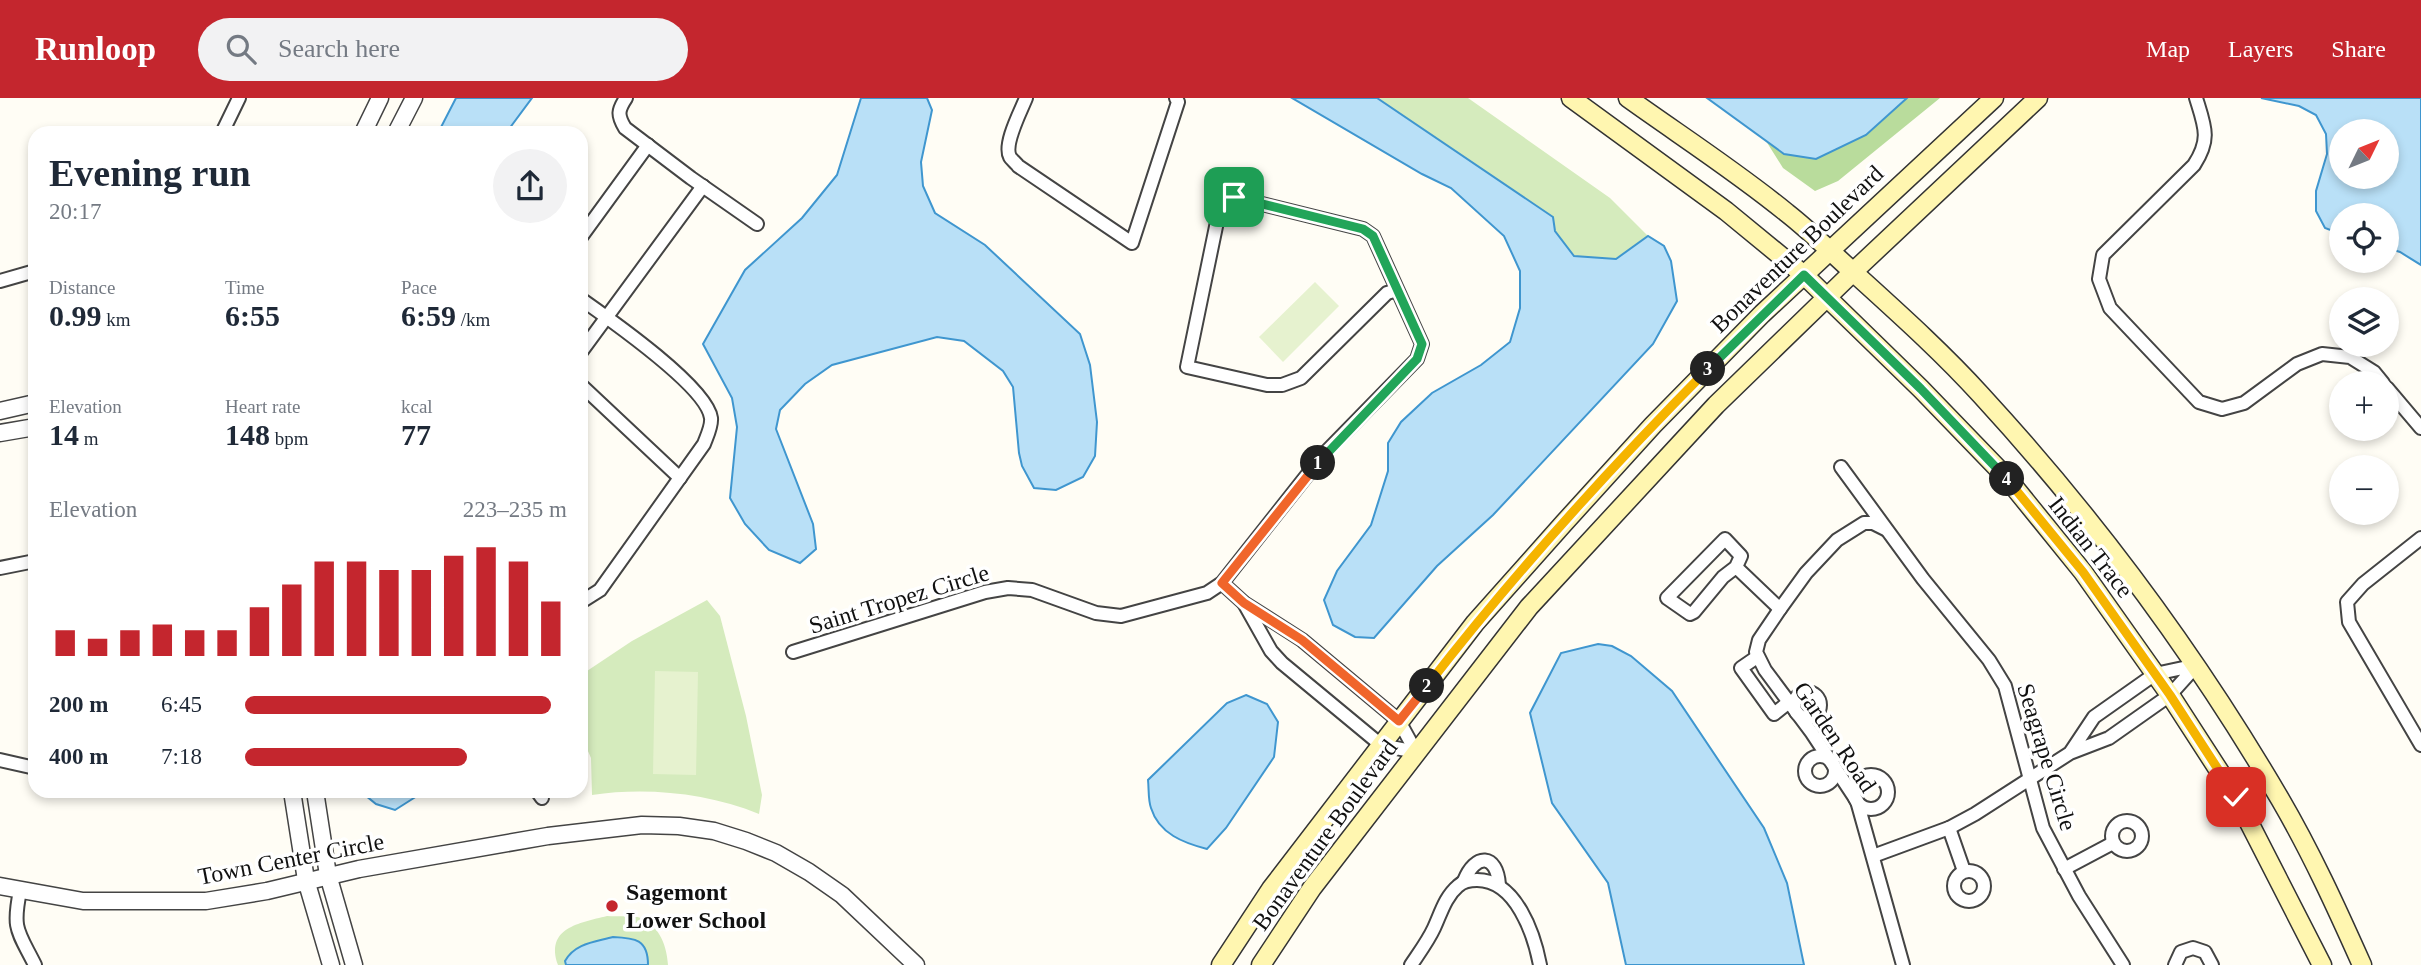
<!DOCTYPE html>
<meta charset="utf-8">
<style>
:root{--surface:#fff;--page:#f2f2f3;--text:#1f2937;--muted:#747a83;--accent:#c4262e}
body{margin:0;font-family:Georgia,serif;background:var(--page);color:var(--text);height:100vh;display:flex;flex-direction:column;font-size:26px;white-space:nowrap}
*{box-sizing:border-box;margin:0}
p{font-size:23px;color:var(--muted)}
.icon{flex:none;width:38px;height:38px;fill:none;stroke:currentColor;stroke-width:2;stroke-linecap:round;stroke-linejoin:round}
.map{position:relative;flex:1;overflow:hidden}
.sheet{position:absolute;left:28px;top:28px;width:560px;height:672px;display:flex;flex-direction:column;background:var(--surface);border-radius:21px;box-shadow:0 4px 10px #0003}
.sheet>*{flex:none}
.needle{width:46px;rotate:47deg}
.controls{position:absolute;left:2329px;top:21px;display:grid;gap:14px}
.controls a{display:grid;place-items:center;width:70px;height:70px;border-radius:50%;background:var(--surface);box-shadow:0 4px 10px #0003;font-size:35px}
.pin{position:absolute;display:grid;place-items:center;width:60px;height:60px;color:#fff;margin:-30px;border-radius:14px;box-shadow:0 4px 10px #0006}
.km{position:absolute;width:35px;height:35px;margin:-18px;border-radius:50%;background:#222;color:#fff;font-size:19px;line-height:35px;text-align:center}
.round{display:grid;place-items:center;flex:none;width:74px;height:74px;border-radius:37px;background:var(--page)}
.summary{display:flex;align-items:center;justify-content:space-between;height:119px;padding:0 21px}
h1{font-size:38px;font-weight:600;line-height:52px}
.stats{display:grid;grid-template-columns:repeat(3,1fr);gap:10px;height:119px;padding:7px 21px}
.stats div{display:grid;align-content:center}
.stats b{font-size:30px;font-weight:600}
.stats small{font-size:19px;font-weight:400}
.stats p{font-size:19px}
.chart{height:196px;padding:14px 21px}
.chart p{display:flex;justify-content:space-between}
.chart svg{width:100%;height:126px;margin-top:7px;stroke:var(--accent);stroke-width:6}
ul{padding:0 21px;list-style:none;font-size:23px}
li{display:grid;grid-template-columns:112px 84px 1fr;align-items:center;height:52px}
li i{height:18px;border-radius:9px;background:var(--accent)}
header{display:flex;align-items:center;gap:42px;box-sizing:border-box;height:98px;padding:0 35px;background:var(--accent);color:#fff}
header strong{font-size:33px}
nav{display:flex;gap:38px;margin-inline-start:auto;font-size:24px}
.search{width:490px;height:63px;background:var(--page);display:flex;align-items:center;gap:18px;box-sizing:border-box;padding:0 24px;border-radius:38px;color:var(--muted);font-size:26px}
.map>svg:first-child{display:block}
.green{fill:#d5ebbd}
.forest{fill:#b9dc9c}
.pitch{fill:#e6f2cf}
.water{fill:#b9e0f7;stroke:#3f96cf;stroke-width:2;fill-rule:evenodd}
.lines{fill:none;stroke-linecap:round;stroke-linejoin:round}
.minor-casing{stroke:#444;stroke-width:16}
.tertiary-casing{stroke:#444;stroke-width:19}
.secondary-casing{stroke:#333;stroke-width:21}
.minor{stroke:#fff;stroke-width:12}
.tertiary{stroke:#fff;stroke-width:16}
.secondary{stroke:#fff6b0;stroke-width:18}
.split-1-casing{stroke:#fff;stroke-width:14}
.split-2-casing{stroke:#fff;stroke-width:14}
.split-3-casing{stroke:#fff;stroke-width:14}
.split-4-casing{stroke:#fff;stroke-width:14}
.split-5-casing{stroke:#fff;stroke-width:14}
.split-1{stroke:#22a559;stroke-width:9}
.split-2{stroke:#f0652b;stroke-width:9}
.split-3{stroke:#f5b400;stroke-width:9}
.split-4{stroke:#22a559;stroke-width:9}
.split-5{stroke:#f5b400;stroke-width:9}
.poi-dot{fill:#c4262e;stroke:#fff;stroke-width:2.5}
.labels{text-anchor:middle;stroke-width:7;stroke-linejoin:round;paint-order:stroke}
.street-label{font-size:24px;fill:#111;stroke:#fff}
.poi-label{font-size:24px;font-weight:bold;fill:#111;stroke:#fff;text-anchor:start}
</style>
<header>
<strong>Runloop</strong>
<div class="search"><svg class="icon" aria-label="search" viewBox="0 0 24 24"><circle cx="10" cy="10" r="6"/><path d="M15 15l6 6"/></svg>Search here</div>
<nav><a>Map</a><a>Layers</a><a>Share</a></nav>
</header>
<div class="map">
<svg width="2421" height="867" viewBox="0 0 2421 867">
<rect width="100%" height="100%" fill="#fffdf5"/>
<!-- green -->
<g class="green">
<path d="M1377 0H1468L1610 100 1648 138 1616 161 1574 158 1555 133 1553 119Z"/>
<path d="M707 502 720 518 746 618 762 697 759 716C707 695 647 689 592 697L591 660 581 637V577L632 543Z"/>
<path d="M607 818C617 819 632 817 641 820 660 828 667 849 668 867H648V860L565 863 566 867H558C545 830 579 825 607 818Z"/>
</g>
<!-- forest -->
<path class="forest" d="M1907 0H1940L1838 83 1815 93 1783 70 1766 43 1784 56 1866 37Z"/>
<!-- pitch -->
<g class="pitch">
<path d="M1315 184 1339 208 1283 264 1259 239Z"/>
<path d="M655 573 698 574 696 677 653 676Z"/>
</g>
<!-- water -->
<g class="water">
<path d="M456 0H532L506 35H438Z"/>
<path d="M861 0H927L932 12 921 64 923 88 935 115 985 147 1080 236 1090 267 1097 324 1095 358 1083 379 1056 392 1034 390 1022 368 1019 355 1013 289 1003 273 964 243 937 239 832 267 805 286 780 312 776 331 813 426 816 451 800 465 769 452 745 426 730 400 737 329 732 300 703 246 745 172 802 120 837 77Z"/>
<path d="M1292 0H1377L1553 119 1555 133 1574 158 1616 161 1648 138 1664 148 1671 163 1677 203 1653 246 1493 417 1437 468 1374 540 1355 539 1333 527 1324 502 1337 473 1371 427 1388 373V345L1401 324 1432 295 1481 267 1510 244 1520 210V173L1504 138 1451 90 1422 76Z"/>
<path d="M1707 0H1907L1866 37 1816 61 1784 56Z"/>
<path d="M2261 0H2421V167L2400 154 2387 150V117H2342L2341 136 2325 130 2316 113V93L2327 56 2326 36 2316 17 2299 8ZM2387 33V79H2342V33Z"/>
<path d="M1598 546 1612 548 1631 558 1672 593 1764 730 1787 785 1804 867H1626L1608 785 1552 705 1530 615 1561 555Z"/>
<path d="M1246 597 1267 606 1278 624 1274 659 1226 730 1207 751C1184 745 1159 736 1151 710 1148 702 1149 691 1148 682L1227 605Z"/>
<path d="M360 693H417V698L395 712 376 706Z"/>
<path d="M613 839C635 840 648 841 648 867H566L565 863C575 845 595 844 613 839Z"/>
</g>
<g class="lines">
<defs>
<g id="minor">
<path d="M626 0C618 12 617 17 625 30L691 80 757 126"/>
<path d="M1026 0C1021 13 1003 46 1010 59 1011 61 1017 66 1018 68L1132 145 1178 4 1176 0"/>
<path d="M2196 0C2205 29 2211 41 2194 67L2103 157 2099 181 2110 210 2199 304 2222 311 2244 305 2297 266 2322 256 2350 259 2374 274 2383 285"/>
<path d="M222 35 239 0"/>
<path d="M581 139 648 47"/>
<path d="M0 183 35 173"/>
<path d="M581 201C608 220 707 289 711 320 712 328 707 338 704 346L600 492 581 504"/>
<path d="M581 254 703 88"/>
<path d="M581 287 680 380"/>
<path d="M2387 290 2421 330"/>
<path d="M1841 369 1923 481 1989 562 2005 588 2043 730 2079 798 2123 867"/>
<path d="M1885 431 1873 425H1864L1837 442 1806 475 1780 511 1759 542 1756 554 1765 572 1812 635 1857 703 1903 867"/>
<path d="M2421 440 2363 486 2347 504 2349 524 2421 647"/>
<path d="M1736 469 1741 458 1725 441 1667 500 1690 516 1694 514 1723 479 1736 469 1780 511"/>
<path d="M0 470 35 463"/>
<path d="M1222 485 1244 505 1302 542 1399 623 1416 654"/>
<path d="M1244 505 1271 553 1282 565 1381 647 1416 654"/>
<path d="M793 554 985 494 1008 490 1032 492 1096 515 1121 518 1207 495 1222 485 1323 357 1417 261 1422 246 1373 138 1363 131 1234 99 1225 104 1219 114 1187 269 1267 287H1282L1301 280 1387 195 1397 192"/>
<path d="M1757 559 1741 570 1774 616 1789 604"/>
<circle cx="1807" cy="607" r="13"/>
<circle cx="1820" cy="673" r="15"/>
<path d="M0 662 35 670"/>
<circle cx="1871" cy="694" r="17"/>
<path d="M537 693 542 700"/>
<circle cx="2127" cy="738" r="15"/>
<path d="M1949 730 1964 773"/>
<path d="M1873 758 1949 730 1975 716 2070 655 2109 640 2170 597 2197 567 2155 576 2094 619 2070 655"/>
<path d="M2064 771 2113 745"/>
<circle cx="1969" cy="788" r="15"/>
<path d="M1464 783C1475 755 1497 755 1499 787"/>
<path d="M20 793C12 832 18 833 35 867"/>
<path d="M1411 867C1419 855 1428 843 1434 830 1441 815 1445 799 1458 788 1463 783 1470 782 1477 782 1516 782 1534 836 1540 867"/>
<path d="M2175 867 2181 854 2193 850 2205 854 2212 867"/>
</g>
<g id="tertiary">
<path d="M363 35 380 0"/>
<path d="M396 35 414 0"/>
<path d="M0 313 35 305"/>
<path d="M0 335 35 329"/>
<path d="M292 693 306 782 331 867"/>
<path d="M315 693 328 777 354 867"/>
<path d="M0 788 83 803H206L267 793 359 771 548 738 642 727 679 728 714 733 746 743 776 755 809 774 842 797 916 867"/>
</g>
<g id="secondary">
<path d="M1571 0 1726 113 1804 177 1921 291 2006 379 2083 474 2170 597 2236 699 2322 867"/>
<path d="M1628 0C1681 38 1737 74 1787 115 1810 133 1831 154 1852 173 1896 213 1941 253 1981 297 2095 421 2195 556 2280 701 2311 754 2337 811 2362 867"/>
<path d="M1221 867 1271 791 1475 525 1564 425 1653 327 1762 216 1994 0"/>
<path d="M1261 867 1312 790 1529 509 1716 307 1853 174 2038 0"/>
</g>
</defs>
<!-- minor casing -->
<use href="#minor" class="minor-casing"/>
<!-- tertiary casing -->
<use href="#tertiary" class="tertiary-casing"/>
<!-- secondary casing -->
<use href="#secondary" class="secondary-casing"/>
<!-- minor -->
<use href="#minor" class="minor"/>
<!-- tertiary -->
<use href="#tertiary" class="tertiary"/>
<!-- secondary -->
<use href="#secondary" class="secondary"/>
</g>
<g class="lines">
<defs>
<path id="split-1" d="M1234 99 1363 131 1373 138 1422 246 1417 261 1318 365"/>
<path id="split-2" d="M1318 365 1222 485 1244 505 1302 542 1399 623 1427 588"/>
<path id="split-3" d="M1427 588C1513 477 1609 371 1708 271"/>
<path id="split-4" d="M1708 271 1804 177 1921 291 2007 381"/>
<path id="split-5" d="M2007 381 2083 474 2170 597 2236 699"/>
</defs>
<!-- split-1 casing -->
<use href="#split-1" class="split-1-casing"/>
<!-- split-2 casing -->
<use href="#split-2" class="split-2-casing"/>
<!-- split-3 casing -->
<use href="#split-3" class="split-3-casing"/>
<!-- split-4 casing -->
<use href="#split-4" class="split-4-casing"/>
<!-- split-5 casing -->
<use href="#split-5" class="split-5-casing"/>
<!-- split-1 -->
<use href="#split-1" class="split-1"/>
<!-- split-2 -->
<use href="#split-2" class="split-2"/>
<!-- split-3 -->
<use href="#split-3" class="split-3"/>
<!-- split-4 -->
<use href="#split-4" class="split-4"/>
<!-- split-5 -->
<use href="#split-5" class="split-5"/>
</g>
<!-- markers -->
<circle class="poi-dot" cx="612" cy="808" r="7"/>
<g class="labels">
<!-- street labels -->
<g class="street-label">
<text transform="translate(1797 151) rotate(-44)" y="8">Bonaventure Boulevard</text>
<text transform="translate(2091 449) rotate(52)" y="8">Indian Trace</text>
<text transform="translate(899 501) rotate(-17)" y="8">Saint Tropez Circle</text>
<text transform="translate(1835 639) rotate(56)" y="8">Garden Road</text>
<text transform="translate(2047 659) rotate(73)" y="8">Seagrape Circle</text>
<text transform="translate(1325 737) rotate(-54)" y="8">Bonaventure Boulevard</text>
<text transform="translate(291 761) rotate(-11)" y="8">Town Center Circle</text>
</g>
<!-- poi labels -->
<g class="poi-label">
<text x="626" y="802">Sagemont<tspan x="626" dy="28">Lower School</tspan></text>
</g>
</g>
</svg>
<div class="controls">
<a><svg class="needle" viewBox="-14 -14 28 28"><path d="M0-13l5 13h-10z" fill="#e53935"/><path d="M0 13l5-13h-10z" fill="#747a83"/></svg></a>
<a><svg class="icon" aria-label="locate" viewBox="0 0 24 24"><circle cx="12" cy="12" r="6"/><path d="M12 2v4M12 18v4M2 12h4M18 12h4"/></svg></a>
<a><svg class="icon" aria-label="layers" viewBox="0 0 24 24"><path d="M12 4l9 5-9 5-9-5zM3 14l9 5 9-5"/></svg></a>
<a>+</a>
<a>−</a>
</div>
<div class="pin" style="left:1234px;top:99px;background:#1e9e55"><svg class="icon" aria-label="arrive" viewBox="0 0 24 24"><path d="M6 21V4h12l-3 4 3 4H6"/></svg></div>
<div class="pin" style="left:2236px;top:699px;background:#d93025"><svg class="icon" aria-label="check" viewBox="0 0 24 24"><path d="M5 12l5 5 9-10"/></svg></div>
<b class="km" style="left:1318px;top:365px">1</b>
<b class="km" style="left:1427px;top:588px">2</b>
<b class="km" style="left:1708px;top:271px">3</b>
<b class="km" style="left:2007px;top:381px">4</b>
<section class="sheet">
<div class="summary"><div><h1>Evening run</h1><p>20:17</p></div><a class="round"><svg class="icon" aria-label="share" viewBox="0 0 24 24"><path d="M12 15V3M7 8l5-5 5 5M5 13v7h14v-7"/></svg></a></div>
<div class="stats">
<div><p>Distance</p><b>0.99<small> km</small></b></div>
<div><p>Time</p><b>6:55</b></div>
<div><p>Pace</p><b>6:59<small> /km</small></b></div>
</div>
<div class="stats">
<div><p>Elevation</p><b>14<small> m</small></b></div>
<div><p>Heart rate</p><b>148<small> bpm</small></b></div>
<div><p>kcal</p><b>77</b></div>
</div>
<div class="chart"><p><span>Elevation</span>223–235 m</p>
<svg viewBox="0 0 160 44" preserveAspectRatio="none"><path d="M5 44V35M15 44V38M25 44V35M35 44V33M45 44V35M55 44V35M65 44V27M75 44V19M85 44V11M95 44V11M105 44V14M115 44V14M125 44V9M135 44V6M145 44V11M155 44V25"/></svg>
</div>
<ul>
<li><b>200 m</b>6:45<i style="width:95%"></i></li>
<li><b>400 m</b>7:18<i style="width:69%"></i></li>
</ul>
</section>
</div>
